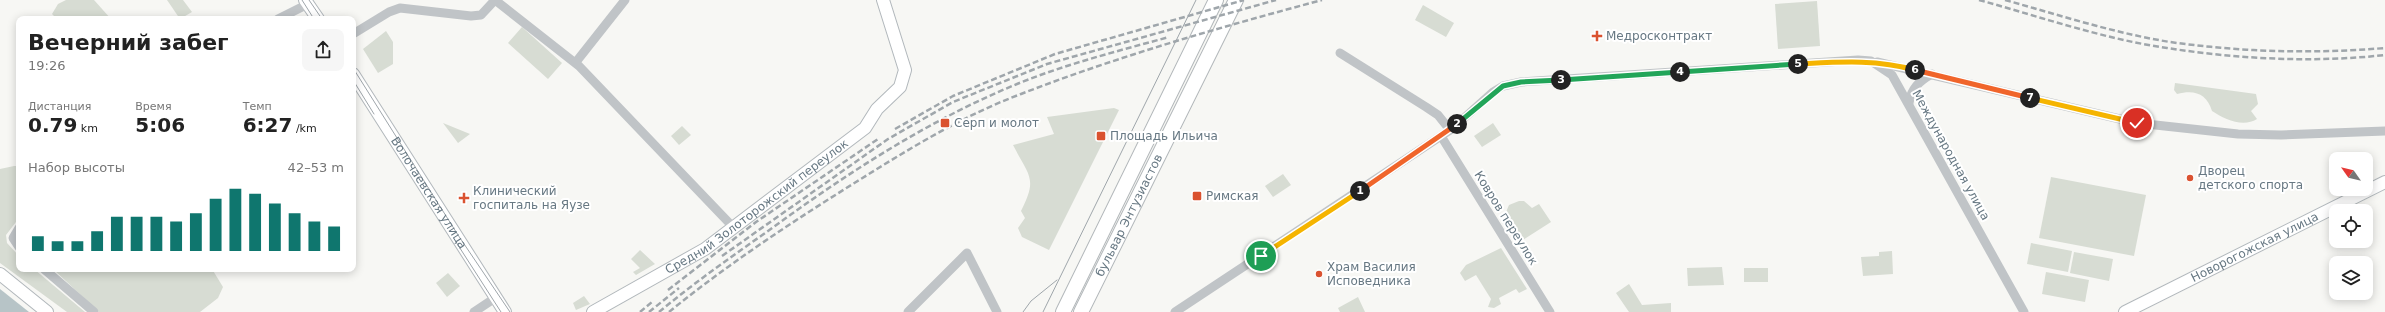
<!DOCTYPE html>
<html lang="ru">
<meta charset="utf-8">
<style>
:root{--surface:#fff;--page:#f6f6f6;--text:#222;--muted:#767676;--accent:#0f766e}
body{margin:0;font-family:"DejaVu Sans",sans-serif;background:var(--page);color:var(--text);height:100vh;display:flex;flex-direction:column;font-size:15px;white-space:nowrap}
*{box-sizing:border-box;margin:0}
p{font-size:13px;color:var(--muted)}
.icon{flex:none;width:22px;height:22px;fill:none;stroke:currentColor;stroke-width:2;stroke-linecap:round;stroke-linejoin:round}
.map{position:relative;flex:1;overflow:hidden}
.drawer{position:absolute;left:16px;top:16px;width:340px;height:256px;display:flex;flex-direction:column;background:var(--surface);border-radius:8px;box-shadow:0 2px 10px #0003}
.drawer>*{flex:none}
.needle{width:26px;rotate:304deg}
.fabs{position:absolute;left:2329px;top:152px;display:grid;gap:8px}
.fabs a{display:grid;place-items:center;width:44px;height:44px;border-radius:8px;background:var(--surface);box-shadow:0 2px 10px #0003;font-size:20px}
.pin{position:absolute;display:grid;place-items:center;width:34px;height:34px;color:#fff;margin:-17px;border:2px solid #fff;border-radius:50%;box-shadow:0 1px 4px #0007}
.km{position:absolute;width:20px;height:20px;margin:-10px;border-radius:50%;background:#222;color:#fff;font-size:11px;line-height:20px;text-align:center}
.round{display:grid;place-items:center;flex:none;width:42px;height:42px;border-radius:8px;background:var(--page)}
.summary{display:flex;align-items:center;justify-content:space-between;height:68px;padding:0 12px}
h1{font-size:22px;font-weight:700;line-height:30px}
.stats{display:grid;grid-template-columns:repeat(3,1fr);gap:6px;height:68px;padding:4px 12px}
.stats div{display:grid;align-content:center}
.stats b{font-size:20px;font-weight:700}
.stats small{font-size:11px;font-weight:400}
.stats p{font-size:11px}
.chart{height:112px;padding:8px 12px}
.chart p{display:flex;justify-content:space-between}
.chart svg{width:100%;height:72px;margin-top:4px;stroke:var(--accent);stroke-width:6}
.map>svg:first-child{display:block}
.green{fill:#d7dcd3}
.water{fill:#b7c4c7}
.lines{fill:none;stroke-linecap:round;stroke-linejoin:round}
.secondary-casing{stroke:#b2b8bc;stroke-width:14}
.primary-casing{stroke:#b3b8bb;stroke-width:16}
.street{stroke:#c0c4c7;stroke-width:9}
.secondary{stroke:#fff;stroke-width:12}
.primary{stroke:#fff;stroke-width:14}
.tram{stroke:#9fa6ab;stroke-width:1}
.rail{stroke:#9fa6ab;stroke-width:2.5;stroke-dasharray:6 3;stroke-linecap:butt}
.split-1-casing{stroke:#fff;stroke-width:8}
.split-2-casing{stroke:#fff;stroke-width:8}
.split-3-casing{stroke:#fff;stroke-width:8}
.split-4-casing{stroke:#fff;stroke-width:8}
.split-5-casing{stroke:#fff;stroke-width:8}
.split-6-casing{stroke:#fff;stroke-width:8}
.split-7-casing{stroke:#fff;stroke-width:8}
.split-8-casing{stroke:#fff;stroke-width:8}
.split-1{stroke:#f5b400;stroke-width:5}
.split-2{stroke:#f0652b;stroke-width:5}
.split-3{stroke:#22a559;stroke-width:5}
.split-4{stroke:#22a559;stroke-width:5}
.split-5{stroke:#22a559;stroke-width:5}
.split-6{stroke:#f5b400;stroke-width:5}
.split-7{stroke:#f0652b;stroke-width:5}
.split-8{stroke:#f5b400;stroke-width:5}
.poi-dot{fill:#da5230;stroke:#fff;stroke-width:1.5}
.labels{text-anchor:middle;stroke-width:4;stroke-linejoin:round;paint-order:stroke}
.poi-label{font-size:12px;fill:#677883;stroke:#fff;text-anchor:start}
.street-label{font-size:12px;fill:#677883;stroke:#fff}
</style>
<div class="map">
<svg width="2385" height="312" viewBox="0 0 2385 312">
<rect width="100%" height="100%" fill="#f7f7f4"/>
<!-- green -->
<g class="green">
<path d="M66 0H94L111 19H57L52 14 58 4Z"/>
<path d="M167 0H183L192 12 180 19Z"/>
<path d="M1817 1 1820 46 1778 49 1775 4Z"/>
<path d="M1423 5 1454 23 1446 37 1415 20Z"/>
<path d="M522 27 562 63 548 79 508 43Z"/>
<path d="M386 31 393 42V64L378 73 363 49Z"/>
<path d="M2175 83 2256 94 2258 104 2251 111 2257 119C2243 128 2224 119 2212 111 2207 94 2195 89 2177 94L2174 90Z"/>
<path d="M1114 108 1119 110 1049 250 1022 237 1018 228 1025 218 1021 211C1038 178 1029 176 1013 145L1054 134 1047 117Z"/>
<path d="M443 123 470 134 458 143Z"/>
<path d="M1493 123 1501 135 1482 147 1474 136Z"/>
<path d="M682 126 691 135 679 145 671 136Z"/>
<path d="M14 166H19V218L6 235 7 243 19 256V269H34L85 312H67L0 263V169Z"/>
<path d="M1283 174 1291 185 1273 197 1265 186Z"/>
<path d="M2051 177 2146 195 2134 256 2039 238Z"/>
<path d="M1519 201H1524L1532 208 1539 204 1551 222 1518 243 1503 219 1509 205Z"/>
<path d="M2031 243 2072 251 2068 272 2027 264Z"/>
<path d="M1501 248 1527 289 1519 293 1516 289 1499 298 1501 304 1494 308 1488 307 1491 299 1476 275 1465 281 1460 273 1466 265Z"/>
<path d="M640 250 655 264 636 275 633 272 640 268 631 259Z"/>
<path d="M1892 251 1893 274 1863 276 1861 257 1879 256V252Z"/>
<path d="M2074 252 2113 259 2109 281 2070 273Z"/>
<path d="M1722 267 1724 285 1688 286 1687 268Z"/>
<rect x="1744" y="268" width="24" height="14"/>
<path d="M53 269H212L223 287 218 298 200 312H99Z"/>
<path d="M2046 272 2089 280 2085 302 2042 294Z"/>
<path d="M448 273 460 286 447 297 436 283Z"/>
<path d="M1629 284 1642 305 1671 303V312H1629L1616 293Z"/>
<path d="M584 296 590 304 576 310 573 303Z"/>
<path d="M1358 297 1365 312H1340L1338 308Z"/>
</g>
<!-- water -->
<path class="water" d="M0 289 29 312H0Z"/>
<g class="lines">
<defs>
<g id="secondary">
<path d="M305 0 318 19"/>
<path id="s1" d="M353 74 505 312"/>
<path d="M0 274 47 312"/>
<path id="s2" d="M593 312 705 249 865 128 877 109 900 87 905 70 883 0"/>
<path id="s3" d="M2125 312 2385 182"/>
</g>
<g id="primary">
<path d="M1063 312 1216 0"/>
<path id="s4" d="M1081 312 1236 0"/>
</g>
</defs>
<!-- secondary casing -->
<use href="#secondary" class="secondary-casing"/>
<!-- primary casing -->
<use href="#primary" class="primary-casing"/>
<!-- street -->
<g class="street">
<path d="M495 0 579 66 734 228"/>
<path d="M278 19 308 4"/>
<path d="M353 34 389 12 400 8 471 16 481 15 495 0"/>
<path d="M1340 53 1426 107 1438 115 1450 130"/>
<path d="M576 62 625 0"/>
<path d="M1877 62 2137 123 2238 134 2281 135 2385 131"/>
<path d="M1909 103C1911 89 1919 81 1932 74"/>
<path d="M1441 136 1550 312"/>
<path d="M19 228 13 238 19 247"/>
<path d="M44 269 94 312"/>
<path d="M474 312 495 298"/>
<path d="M908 312 967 253 997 312"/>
<path d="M1175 312 1453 128 1493 92 1503 86 1521 82 1858 60 1871 61 1892 75 2024 312"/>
</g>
<!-- secondary -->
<use href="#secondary" class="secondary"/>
<!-- primary -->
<use href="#primary" class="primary"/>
<!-- tram -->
<g class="tram">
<path d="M302 0 314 19"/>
<path d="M309 0 322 19"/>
<path d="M353 68 458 235 510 312"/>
<path d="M353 80 374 114"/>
<path d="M456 242 501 312"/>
<path d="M1023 312 1031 301 1057 280"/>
<path d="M1043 312 1196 0"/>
</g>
<!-- rail -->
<g class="rail">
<path d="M1979 0C2041 17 2104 39 2167 48 2238 59 2313 63 2385 55"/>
<path d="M2005 0C2059 15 2114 33 2170 42 2241 52 2313 54 2385 48"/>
<path d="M895 129 953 96 1055 54 1244 0"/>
<path d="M722 256 888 139 953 102 1047 64 1276 0"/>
<path d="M668 290 756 222 878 139"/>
<path d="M640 312 652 302"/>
<path d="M649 312 679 288"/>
<path d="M659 312C694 283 731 257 768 231 846 174 927 121 1017 84 1066 64 1118 51 1169 37"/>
<path d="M669 312C728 264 792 222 856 182 909 149 962 116 1021 94 1119 56 1221 27 1322 0"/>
</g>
</g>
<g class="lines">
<defs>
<path id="split-1" d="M1261 256 1360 191"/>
<path id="split-2" d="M1360 191 1457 124"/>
<path id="split-3" d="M1457 124 1503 86 1521 82 1561 80"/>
<path id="split-4" d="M1561 80 1680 72"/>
<path id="split-5" d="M1680 72 1798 64"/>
<path id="split-6" d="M1798 64C1839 62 1875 59 1915 70"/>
<path id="split-7" d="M1915 70 2030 98"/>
<path id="split-8" d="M2030 98 2137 123"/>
</defs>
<!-- split-1 casing -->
<use href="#split-1" class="split-1-casing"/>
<!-- split-2 casing -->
<use href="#split-2" class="split-2-casing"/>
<!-- split-3 casing -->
<use href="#split-3" class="split-3-casing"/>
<!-- split-4 casing -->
<use href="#split-4" class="split-4-casing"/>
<!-- split-5 casing -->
<use href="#split-5" class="split-5-casing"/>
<!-- split-6 casing -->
<use href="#split-6" class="split-6-casing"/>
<!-- split-7 casing -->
<use href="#split-7" class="split-7-casing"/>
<!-- split-8 casing -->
<use href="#split-8" class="split-8-casing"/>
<!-- split-1 -->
<use href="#split-1" class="split-1"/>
<!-- split-2 -->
<use href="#split-2" class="split-2"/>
<!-- split-3 -->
<use href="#split-3" class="split-3"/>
<!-- split-4 -->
<use href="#split-4" class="split-4"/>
<!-- split-5 -->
<use href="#split-5" class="split-5"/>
<!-- split-6 -->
<use href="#split-6" class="split-6"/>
<!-- split-7 -->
<use href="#split-7" class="split-7"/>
<!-- split-8 -->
<use href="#split-8" class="split-8"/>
</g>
<!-- markers -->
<g class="poi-dot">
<path d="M1595 30h4v4h4v4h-4v4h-4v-4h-4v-4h4z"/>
<rect x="940" y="118" width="10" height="10" rx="2"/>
<rect x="1096" y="131" width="10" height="10" rx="2"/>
<circle cx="2190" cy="178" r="4"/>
<rect x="1192" y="191" width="10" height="10" rx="2"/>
<path d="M462 192h4v4h4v4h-4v4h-4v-4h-4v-4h4z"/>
<circle cx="1319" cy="274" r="4"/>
</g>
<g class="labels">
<!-- poi labels -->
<g class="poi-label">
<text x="1606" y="40">Медросконтракт</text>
<text x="954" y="127">Серп и молот</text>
<text x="1110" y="140">Площадь Ильича</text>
<text x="2198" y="175">Дворец<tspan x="2198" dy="14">детского спорта</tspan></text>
<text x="473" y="195">Клинический<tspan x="473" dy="14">госпиталь на Яузе</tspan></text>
<text x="1206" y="200">Римская</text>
<text x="1327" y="271">Храм Василия<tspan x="1327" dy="14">Исповедника</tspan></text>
</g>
<!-- street labels -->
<g class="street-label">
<text transform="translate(1951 155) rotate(61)" y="4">Международная улица</text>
<text dy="4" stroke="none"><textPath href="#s1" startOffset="141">Волочаевская улица</textPath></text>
<text dy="4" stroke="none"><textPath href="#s2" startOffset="195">Средний Золоторожский переулок</textPath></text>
<text dy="4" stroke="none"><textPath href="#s4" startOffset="108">бульвар Энтузиастов</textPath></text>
<text transform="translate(1506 218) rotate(58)" y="4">Ковров переулок</text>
<text dy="4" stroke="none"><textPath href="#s3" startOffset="145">Новорогожская улица</textPath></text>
</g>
</g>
</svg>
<div class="fabs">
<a><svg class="needle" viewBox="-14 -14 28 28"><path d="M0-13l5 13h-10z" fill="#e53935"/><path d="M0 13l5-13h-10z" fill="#767676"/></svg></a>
<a><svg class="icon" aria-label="locate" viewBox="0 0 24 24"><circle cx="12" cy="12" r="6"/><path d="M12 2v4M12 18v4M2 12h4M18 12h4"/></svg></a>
<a><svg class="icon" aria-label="layers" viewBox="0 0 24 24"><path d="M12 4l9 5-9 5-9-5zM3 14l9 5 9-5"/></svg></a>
</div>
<div class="pin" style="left:1261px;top:256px;background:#1e9e55"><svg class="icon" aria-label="arrive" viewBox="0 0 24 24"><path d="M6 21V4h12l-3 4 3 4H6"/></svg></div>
<div class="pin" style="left:2137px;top:123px;background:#d93025"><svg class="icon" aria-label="check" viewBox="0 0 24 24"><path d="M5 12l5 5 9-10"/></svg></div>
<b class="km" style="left:1360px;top:191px">1</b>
<b class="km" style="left:1457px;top:124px">2</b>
<b class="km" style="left:1561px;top:80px">3</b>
<b class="km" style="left:1680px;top:72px">4</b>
<b class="km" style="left:1798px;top:64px">5</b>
<b class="km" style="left:1915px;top:70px">6</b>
<b class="km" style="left:2030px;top:98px">7</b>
<section class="drawer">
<div class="summary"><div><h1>Вечерний забег</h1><p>19:26</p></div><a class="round"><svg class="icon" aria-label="share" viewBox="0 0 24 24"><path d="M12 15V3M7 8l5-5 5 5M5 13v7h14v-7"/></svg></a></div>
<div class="stats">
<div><p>Дистанция</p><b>0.79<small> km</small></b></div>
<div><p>Время</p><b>5:06</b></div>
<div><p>Темп</p><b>6:27<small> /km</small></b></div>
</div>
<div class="chart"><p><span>Набор высоты</span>42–53 m</p>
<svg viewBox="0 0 160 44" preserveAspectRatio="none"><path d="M5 44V35M15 44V38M25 44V38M35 44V32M45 44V23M55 44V23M65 44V23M75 44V26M85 44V21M95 44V12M105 44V6M115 44V9M125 44V15M135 44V21M145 44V26M155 44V29"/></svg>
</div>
</section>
</div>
